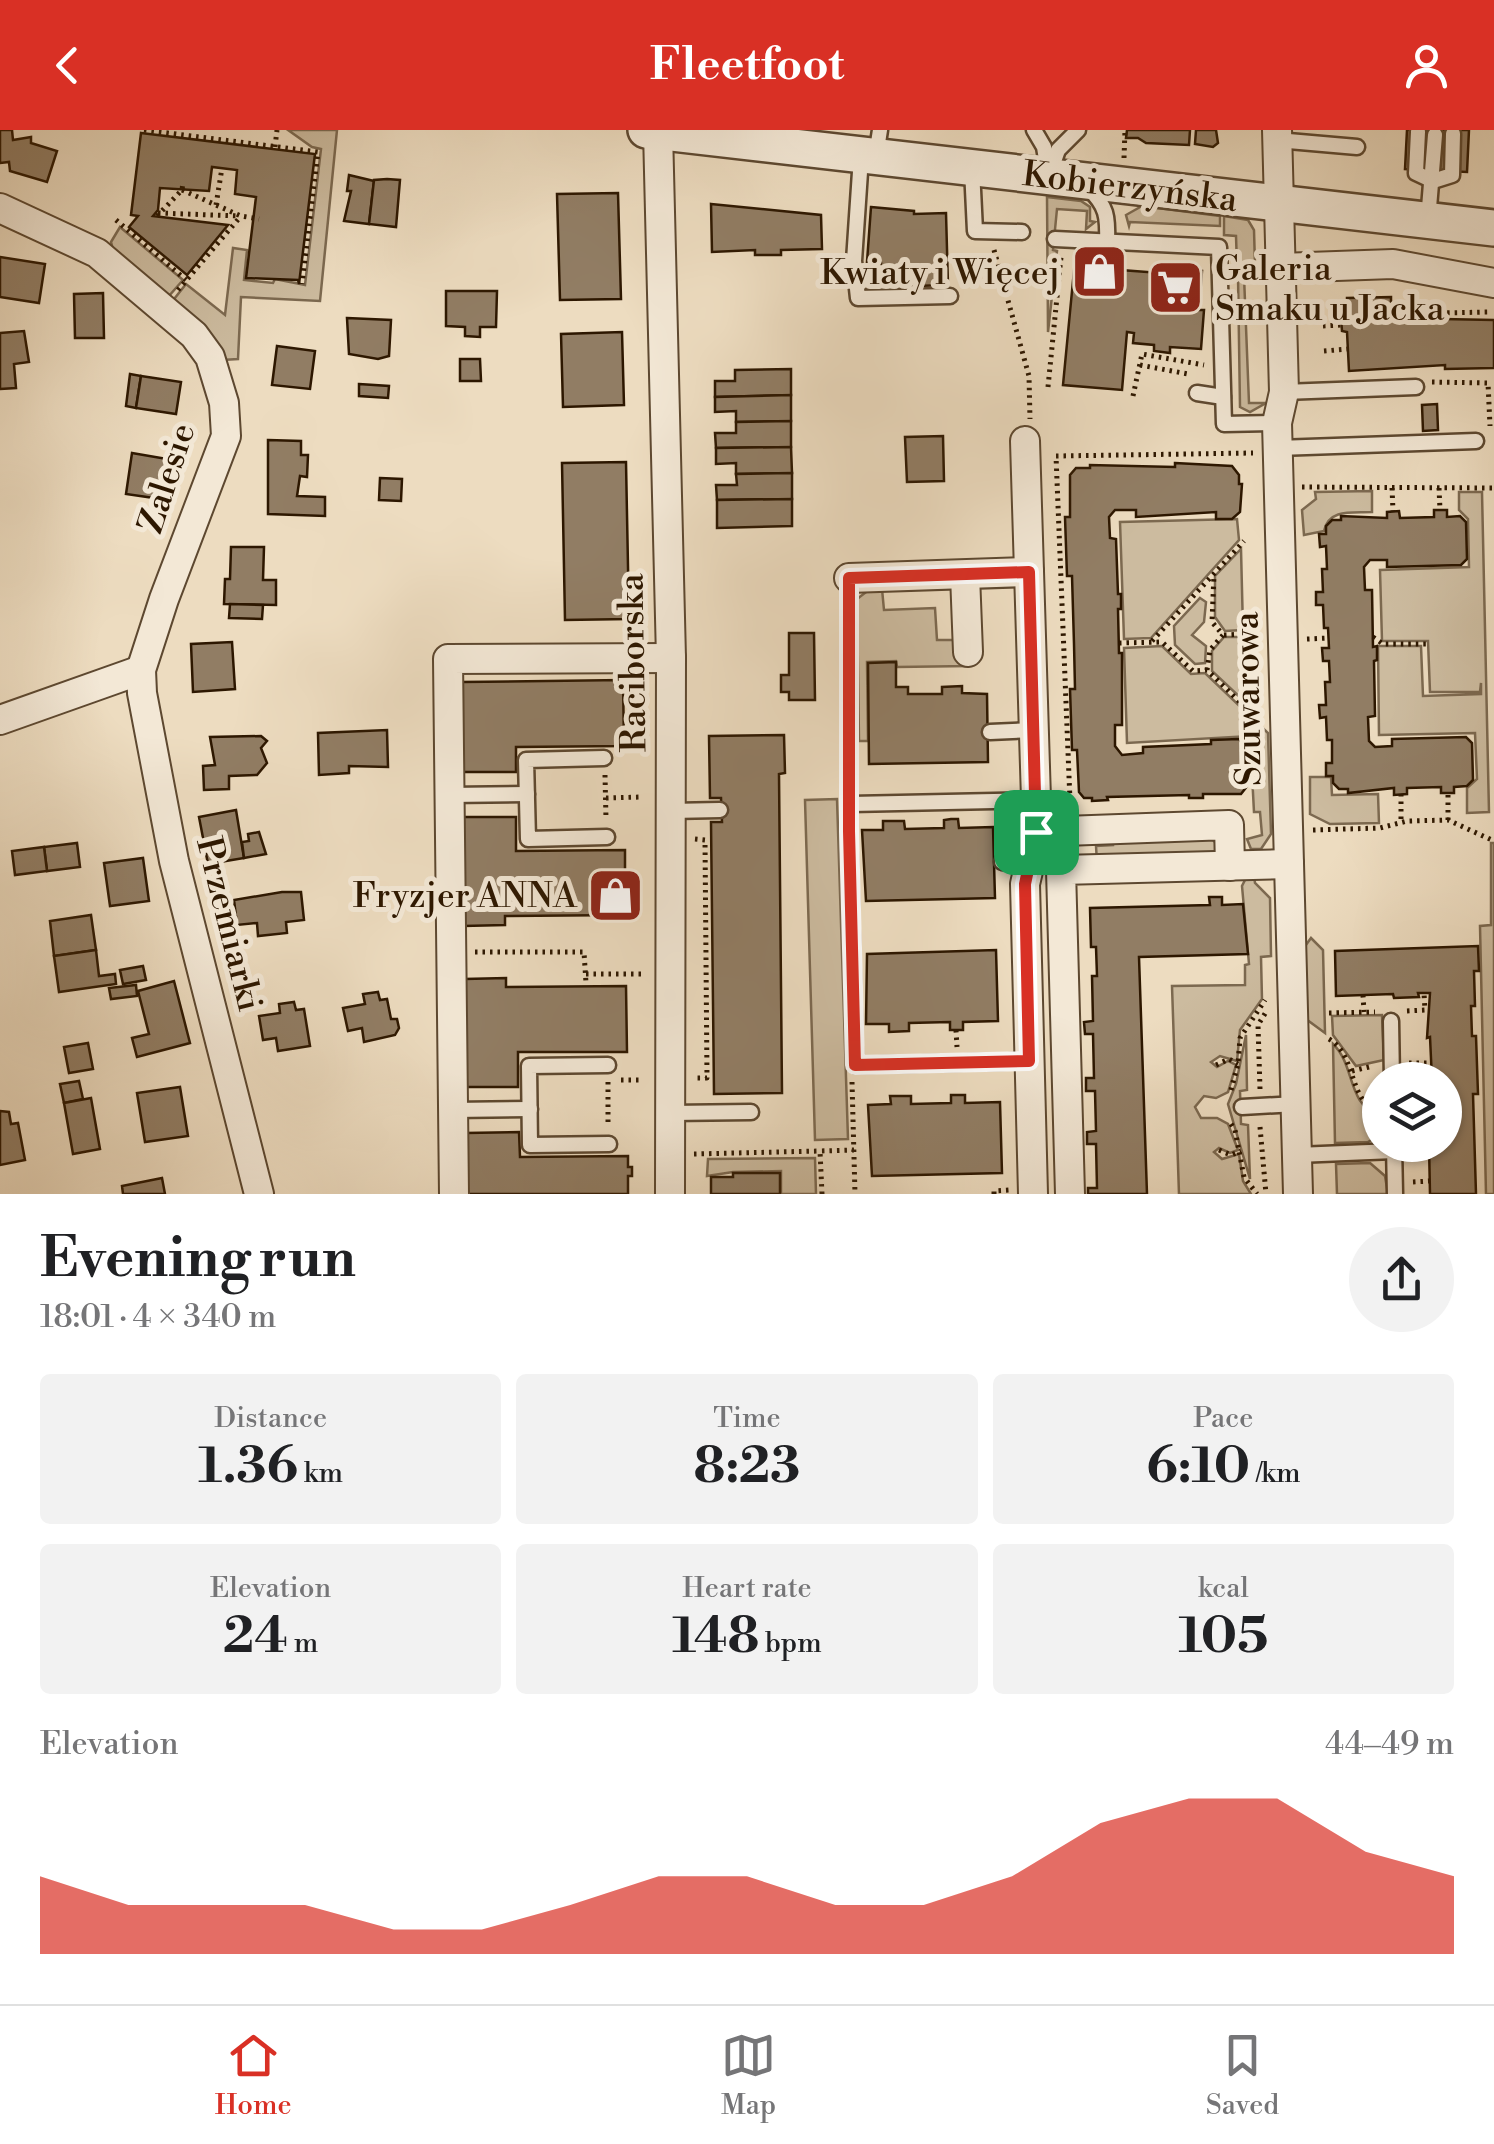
<!DOCTYPE html>
<meta charset="utf-8">
<style>
:root{--surface:#fff;--page:#f2f2f2;--text:#202124;--muted:#757577;--line:#e0e0e0;--accent:#d93025}
body{margin:0;font-family:"Libre Bodoni",serif;background:var(--page);color:var(--text);height:100vh;display:flex;flex-direction:column;font-size:38px;white-space:nowrap}
*{box-sizing:border-box;margin:0}
p{font-size:32px;color:var(--muted)}
.icon{flex:none;width:55px;height:55px;fill:none;stroke:currentColor;stroke-width:2;stroke-linecap:round;stroke-linejoin:round}
.map{position:relative;height:1064px;overflow:hidden}
.panel{display:flex;flex-direction:column;background:var(--surface);flex:1}
.panel>*{flex:none}
.tools{position:absolute;left:1362px;top:932px;display:grid;gap:20px}
.tools a{display:grid;place-items:center;width:100px;height:100px;border-radius:50%;background:var(--surface);box-shadow:0 2px 8px #0004;font-size:50px}
.pin{position:absolute;display:grid;place-items:center;width:85px;height:85px;color:#fff;margin:-42px;border-radius:20px;box-shadow:0 5px 15px #0006}
.round{display:grid;place-items:center;flex:none;width:105px;height:105px;border-radius:52px;background:var(--page)}
.overview{display:flex;align-items:center;justify-content:space-between;height:170px;padding:0 40px}
h1{font-size:55px;font-weight:700;line-height:75px}
.figures{display:grid;grid-template-columns:repeat(3,1fr);gap:15px;height:170px;padding:10px 40px}
.figures div{display:grid;align-content:center;border-radius:10px;background:var(--page);text-align:center}
.figures b{font-size:50px;font-weight:700}
.figures small{font-size:28px;font-weight:400}
.figures p{font-size:28px}
.chart{height:280px;padding:20px 40px}
.chart p{display:flex;justify-content:space-between}
.chart svg{width:100%;height:180px;margin-top:10px;fill:var(--accent);opacity:.7}
header{display:flex;justify-content:space-between;align-items:center;height:130px;padding:0 40px;background:var(--accent);color:#fff;font-size:45px;font-weight:700}
.tabs{display:flex;justify-content:space-around;align-items:center;height:140px;border-top:2px solid var(--line);background:var(--surface);font-size:28px;color:var(--muted)}
.tabs a{display:grid;justify-items:center;gap:5px}
.tabs .current{color:var(--accent)}
.map>svg:first-child{display:block}
.green{fill:#ccbb9f;stroke:#7c6950;stroke-width:2.5}
.building{fill:#917d64;stroke:#2d1700;stroke-width:2.5}
.lines{fill:none;stroke-linecap:round;stroke-linejoin:round}
.service-casing{stroke:#5d4830;stroke-width:19}
.minor-casing{stroke:#5d4830;stroke-width:32}
.tertiary-casing{stroke:#5d4830;stroke-width:40}
.path{stroke:#2d1700;stroke-width:5;stroke-dasharray:2.5 5;stroke-linecap:butt}
.service{stroke:#f3e8d6;stroke-width:14}
.minor{stroke:#f3e8d6;stroke-width:28}
.tertiary{stroke:#f3e8d6;stroke-width:35}
.route-casing{stroke:#fff;stroke-width:20}
.route{stroke:#d93025;stroke-width:12}
.labels{text-anchor:middle;stroke-width:10;stroke-linejoin:round;paint-order:stroke}
.street-label{font-size:35px;fill:#2d1700;stroke:#f3e8d6}
.poi-label{font-size:35px;fill:#2d1700;stroke:#f3e8d6;text-anchor:end}
</style>
<header><svg class="icon" aria-label="back" viewBox="0 0 24 24"><path d="M15 5l-7 7 7 7"/></svg>Fleetfoot<svg class="icon" aria-label="person" viewBox="0 0 24 24"><circle cx="12" cy="8" r="4"/><path d="M4 21q1-7 8-7t8 7"/></svg></header>
<div class="map">
<svg width="1494" height="1064" viewBox="0 0 1494 1064">
<rect width="100%" height="100%" fill="#eddcc0"/>
<filter id="stains"><feTurbulence type="fractalNoise" baseFrequency=".002" numOctaves="4"/><feColorMatrix values="0 0 0 0 .2 0 0 0 0 .09 0 0 0 0 .02 0 0 0 .5 -.17"/></filter>
<radialGradient id="worn" r=".72"><stop offset=".6" stop-color="#630" stop-opacity="0"/><stop offset="1" stop-color="#630" stop-opacity=".3"/></radialGradient>
<!-- green -->
<g class="green">
<path d="M288 0H337L320 171 241 167 238 229 222 230 171 173 186 154 225 185 233 118 247 120 244 150 273 153 275 149 305 155 321 19 312 17Z"/>
<path d="M1047 67 1081 71 1090 77V91L1095 92 1086 99 1087 81 1057 79 1053 120 1057 121 1048 202Z"/>
<path d="M1142 76 1220 86V96L1130 92 1129 96 1126 85Z"/>
<path d="M1224 86 1248 90 1254 100 1255 135 1237 136 1236 106 1224 105Z"/>
<path d="M120 97 183 150 168 167 114 123 111 112Z"/>
<path d="M1238 145 1244 146 1249 273H1266L1250 282 1240 277Z"/>
<path d="M1372 361V382C1353 383 1329 378 1324 401L1304 405 1302 380 1316 369 1315 362Z"/>
<path d="M1459 362H1482L1489 682 1467 683V658L1477 649 1475 603 1379 605 1378 516H1421L1423 566 1481 564V553L1480 562H1430L1428 511H1382L1380 440 1469 437 1468 389 1459 380Z"/>
<path d="M1237 389 1239 410 1151 508 1124 509 1120 392Z"/>
<path d="M1241 419 1243 500 1225 501 1215 487V446Z"/>
<path d="M874 456 882 459 884 480 935 478 937 510H957L968 525 969 536 897 537 896 531 867 532 868 611H859L857 469Z"/>
<path d="M1200 468 1206 472 1204 492 1192 505 1206 516 1205 533 1195 534 1175 515 1174 496Z"/>
<path d="M1224 507H1243L1245 572 1212 541V521Z"/>
<path d="M1162 516 1191 544 1205 543 1268 603 1271 704 1261 719H1251L1247 709 1262 705 1260 682H1254L1250 606 1127 613 1124 518Z"/>
<path d="M1310 647H1331L1332 665 1378 664 1379 693 1330 694 1310 684Z"/>
<path d="M837 669 848 1009 815 1010 805 670Z"/>
<path d="M1211 708 1217 714V722L1097 732 1096 716 1113 715V710Z"/>
<path d="M1491 713H1494V1064H1486L1480 796 1491 795Z"/>
<path d="M1247 746H1254L1255 753 1270 768 1271 826 1261 827 1262 869 1240 900 1237 931 1220 926 1211 932 1217 937 1228 931 1236 935 1228 962 1216 968 1204 966 1195 977 1201 988H1217L1228 994 1238 1020 1230 1023 1219 1018 1214 1022 1222 1029 1239 1024 1243 1051 1251 1064H1179L1172 856 1245 855V835L1249 834 1242 756Z"/>
<path d="M1311 808 1323 820 1325 903 1306 889 1303 819Z"/>
<path d="M1382 885 1384 930 1356 936 1333 905 1332 886Z"/>
<path d="M1246 905 1247 960 1240 961 1241 994 1248 995 1250 1049 1228 974 1236 954Z"/>
<path d="M1333 914C1356 936 1346 974 1380 986V1005L1368 1012 1335 1013Z"/>
<path d="M815 1028 816 1064H781V1041L733 1042 707 1046 708 1029Z"/>
<path d="M1370 1033 1385 1046 1388 1064H1337L1336 1034Z"/>
</g>
<!-- building -->
<g class="building">
<path d="M0 0H12L13 10 31 7V13L57 21 47 52 10 41 9 32 0 33Z"/>
<path d="M1127 0H1190L1189 15 1146 13 1138 8H1126Z"/>
<path d="M1196 0H1216L1218 13 1213 17 1195 14Z"/>
<path d="M1407 0H1469L1467 42 1405 39Z"/>
<path d="M141 3 315 24 299 154 298 150 246 148 256 67 235 64 237 40 212 37 209 61 160 58 158 80 153 86 228 95 187 145 129 97 138 86 131 85Z"/>
<path d="M349 45 374 51 369 94 344 91 351 61H347Z"/>
<path d="M387 49 400 50 396 97 369 94 374 50Z"/>
<path d="M618 63 621 169 560 170 557 64Z"/>
<path d="M711 74 821 85 822 119 781 120V125H755V120L712 122Z"/>
<path d="M871 77 914 81V84L946 83 948 155 882 157 881 133 867 132Z"/>
<path d="M0 127 45 134 39 173 0 167Z"/>
<path d="M1075 130 1121 134V140L1160 143V138L1202 141 1199 180H1204L1201 219 1170 217V223L1154 221V215L1133 213 1134 203 1127 202 1122 260 1063 255Z"/>
<path d="M446 161H497L496 197H480V207L465 206V197L446 196Z"/>
<path d="M103 163 104 208H75L74 164Z"/>
<path d="M1391 167V188L1494 190V238L1445 239V235L1349 241 1347 202 1342 201 1341 188H1347V168Z"/>
<path d="M347 188 391 190 389 226 378 229 349 224Z"/>
<path d="M24 201 29 232 14 234 16 258 0 259V203Z"/>
<path d="M622 202 624 275 563 277 561 204Z"/>
<path d="M277 216 315 221 310 259 272 255Z"/>
<path d="M460 229H480L481 251H460Z"/>
<path d="M791 239V265L715 267V251H735V240Z"/>
<path d="M130 244 141 246 136 278 126 276Z"/>
<path d="M141 246 181 252 176 284 136 278Z"/>
<path d="M359 254 389 256 388 268 359 266Z"/>
<path d="M791 265V291L736 292V281L715 282V267Z"/>
<path d="M1437 274 1438 300 1423 301 1422 275Z"/>
<path d="M791 291V317L716 318 715 303H736V292Z"/>
<path d="M943 306 944 351 907 352 905 307Z"/>
<path d="M268 310 301 311V325H308L307 347 300 346 297 366 325 367V386L268 384Z"/>
<path d="M791 317 792 343 736 344V333L716 334V318Z"/>
<path d="M132 323 167 329 161 369 126 364Z"/>
<path d="M626 332 629 489 565 490 562 333Z"/>
<path d="M1175 333 1232 336 1239 345V354H1242L1240 382 1232 389H1216V382L1136 387V380H1115L1109 387 1110 408 1116 409 1118 464H1121V479H1118L1119 523H1122V595H1115V616L1122 625 1143 623V617L1211 614V610L1239 609 1246 616 1247 628H1251V643H1248V655L1241 664H1203V668H1189V665L1107 667 1108 670 1092 671V668H1084L1079 662 1077 620H1072L1070 559H1075L1074 514 1072 446H1067L1065 387H1070V345L1076 338H1090V335L1175 337Z"/>
<path d="M792 343V369L717 370 716 355H737L736 344Z"/>
<path d="M380 348 402 349 401 371 379 370Z"/>
<path d="M792 369V396L717 398V370Z"/>
<path d="M1434 380H1447V387L1460 386 1466 392 1467 429 1461 435 1387 437V430H1370L1364 437 1365 460H1372L1373 517 1377 516V530L1374 531 1375 586 1368 587 1369 611 1375 617 1392 616V609L1466 607 1472 613 1473 650 1467 656 1454 657V663H1441V657L1407 658V664L1394 665V658L1348 663V659H1339L1333 653V646H1326V633H1332V610H1327L1326 587 1320 588 1319 575H1326L1325 552H1330L1329 531H1323L1322 518H1329L1328 498H1324L1323 475H1316V462H1323L1322 439H1327L1326 416 1320 417 1319 404H1326V396L1332 390H1341V386L1387 388V382L1399 381 1400 388 1434 387Z"/>
<path d="M231 417H264L263 450H276V475L224 474 225 449H230Z"/>
<path d="M230 474 263 475 262 489 229 488Z"/>
<path d="M789 503H814L815 570H789V562H781V545H789Z"/>
<path d="M232 512 235 559 193 562 191 514Z"/>
<path d="M896 532V557H908V564H942V557L962 556V563L987 564 988 632 869 634 868 533Z"/>
<path d="M623 550 624 616 516 617V642H462L461 552Z"/>
<path d="M387 600 388 637 349 636V643L319 645 318 603Z"/>
<path d="M784 605 785 643 779 644 782 963 714 964 711 692H722L721 668H710L709 606Z"/>
<path d="M261 606 267 611 261 618 267 633 257 645 229 646V659L204 660 203 636 215 635 210 607Z"/>
<path d="M236 680 244 728 208 734 199 687Z"/>
<path d="M463 687H516V721L625 720V785L505 786V795L464 796Z"/>
<path d="M951 689H958L959 698 993 697 995 768 866 771 862 700H883V691H904L905 699 944 698V690Z"/>
<path d="M259 702 266 724 244 728 242 712 249 711 248 704Z"/>
<path d="M77 713 80 737 47 741 44 717Z"/>
<path d="M44 717 47 741 15 745 12 721Z"/>
<path d="M143 728 149 771 110 776 104 733Z"/>
<path d="M282 762H301L304 790 286 792 287 803 258 806 257 793 237 795 234 770Z"/>
<path d="M1209 767H1222V775L1243 774 1248 824 1139 827 1147 1064H1088V1058H1097L1096 1014H1087V1002L1096 1001 1095 961H1086V948H1094L1093 904H1085L1084 892 1093 891 1092 846H1097L1096 817H1091L1090 778 1210 775Z"/>
<path d="M91 785 96 820 54 826 50 791Z"/>
<path d="M1478 816 1479 841H1474L1475 876H1471L1472 906H1476L1478 964H1473L1476 1064H1430L1429 1015H1445V950H1432L1430 907 1427 908 1430 863H1418L1419 867 1394 868 1393 864 1336 866 1335 821Z"/>
<path d="M96 820 99 846 115 844 116 854 59 862 54 826Z"/>
<path d="M996 820 998 891 963 892V900H950V892L909 893V901L889 902V894H866L867 824Z"/>
<path d="M143 836 146 850 123 854 120 840Z"/>
<path d="M506 848V857L626 856 627 922H518V957H465V849Z"/>
<path d="M174 851 190 913 137 927 132 908 149 904 138 861Z"/>
<path d="M136 855 137 866 111 869 109 858Z"/>
<path d="M378 862 380 870 387 869 391 889H397L399 898 395 905 364 912 362 898 348 901 343 878 365 874 363 864Z"/>
<path d="M294 872 296 880 304 879 310 916 278 921 276 908 263 910 259 886 280 883 279 874Z"/>
<path d="M88 913 93 939 69 943 64 917Z"/>
<path d="M79 951 83 969 64 973 60 954Z"/>
<path d="M180 957 188 1006 145 1012 137 963Z"/>
<path d="M951 965H965V973L1000 972 1002 1043 872 1046 868 975 891 974 890 966H911V974L951 973Z"/>
<path d="M91 968 100 1019 73 1024 64 973Z"/>
<path d="M0 981 9 982 11 994 18 993 25 1030 0 1035Z"/>
<path d="M519 1002 520 1027 628 1026V1037H632V1046H628V1064H466V1003Z"/>
<path d="M733 1043H780V1064H711V1047H733Z"/>
<path d="M162 1048 165 1064H123L122 1056Z"/>
</g>
<g class="lines">
<defs>
<g id="service">
<path d="M1034 0 1044 17 1048 41"/>
<path d="M1418 2 1416 43 1433 51 1452 45 1453 4"/>
<path d="M1277 10 1357 17"/>
<path d="M876 26 880 0"/>
<path d="M861 27 854 131 858 168 950 166"/>
<path d="M972 39 975 101 1022 102"/>
<path d="M1049 46 1058 20 1078 0"/>
<path d="M1088 58C1107 76 1108 87 1107 112"/>
<path d="M1428 90 1435 5"/>
<path d="M1055 109 1219 117 1224 294 1277 293"/>
<path d="M1284 262 1416 257"/>
<path d="M1197 263 1223 267"/>
<path d="M1278 318 1476 311"/>
<path d="M849 448V701L855 935 1029 931"/>
<path d="M990 602 1034 600"/>
<path d="M604 628 526 630 528 709 607 707"/>
<path d="M449 665 527 664"/>
<path d="M851 674 1036 670"/>
<path d="M671 681 720 680"/>
<path d="M1002 732 1027 735"/>
<path d="M1391 891 1392 950"/>
<path d="M608 935 529 936 530 1015 609 1014"/>
<path d="M1242 977 1296 974"/>
<path d="M453 980 530 979"/>
<path d="M671 983 751 982"/>
<path d="M1394 1015 1395 1064"/>
<path d="M1297 1025 1394 1021"/>
</g>
<g id="minor">
<path d="M1277 0 1284 262 1277 293 1298 1064"/>
<path d="M658 1 671 528 670 1064"/>
<path d="M0 78 97 123 194 205 210 227 224 273 226 306 164 469 141 540 142 563 174 731 259 1064"/>
<path d="M1280 138 1393 134 1494 153"/>
<path d="M1025 311 1037 702 1025 754 1033 1064"/>
<path d="M965 445 968 522"/>
<path d="M849 448 1029 442"/>
<path d="M0 590 141 540"/>
<path d="M1037 702 1229 695 1230 736"/>
<path d="M454 1064 448 529 671 528"/>
<path d="M1070 1064 1061 740 1289 734"/>
</g>
<path id="tertiary" d="M646 0 1494 98"/>
</defs>
<!-- service casing -->
<use href="#service" class="service-casing"/>
<!-- minor casing -->
<use href="#minor" class="minor-casing"/>
<!-- tertiary casing -->
<use href="#tertiary" class="tertiary-casing"/>
<!-- path -->
<g class="path">
<path d="M144 0 318 22 302 154"/>
<path d="M275 17 277 0"/>
<path d="M1124 28 1125 0"/>
<path d="M182 60 241 86 259 89"/>
<path d="M216 75 222 38"/>
<path d="M158 83 240 86"/>
<path d="M157 86 182 60 183 52"/>
<path d="M116 90 186 150"/>
<path d="M994 120 1029 246 1030 289"/>
<path d="M178 160 241 86"/>
<path d="M1407 165 1438 183 1491 182"/>
<path d="M1323 196 1341 195"/>
<path d="M1324 221 1348 219"/>
<path d="M1140 235 1188 244"/>
<path d="M1432 252 1488 253 1490 296"/>
<path d="M1048 257 1061 127"/>
<path d="M1133 266 1142 224 1204 235"/>
<path d="M1302 357 1494 358"/>
<path d="M1392 358 1393 381"/>
<path d="M1439 358 1440 380"/>
<path d="M1224 505 1246 504"/>
<path d="M1373 507 1383 514H1426"/>
<path d="M1307 509 1329 508"/>
<path d="M1152 511 1244 411"/>
<path d="M1119 513 1162 512 1193 541 1207 540 1249 581"/>
<path d="M1207 540 1210 520 1223 505 1212 492 1214 444"/>
<path d="M605 645 606 689"/>
<path d="M1401 664V691"/>
<path d="M606 668 642 667"/>
<path d="M1074 677 1070 671 1056 326 1253 323"/>
<path d="M1448 690V663"/>
<path d="M1313 700 1380 698 1407 691 1448 690 1494 711"/>
<path d="M695 709 705 710 707 948H696"/>
<path d="M475 822H584L586 853"/>
<path d="M586 844H643"/>
<path d="M1363 865 1364 882"/>
<path d="M1407 881 1425 880 1424 863"/>
<path d="M1329 883 1375 882"/>
<path d="M956 900 957 917"/>
<path d="M1329 909C1358 926 1347 972 1380 982"/>
<path d="M1409 933H1431"/>
<path d="M1216 935 1229 929 1238 934"/>
<path d="M1352 941 1373 936"/>
<path d="M621 950H643"/>
<path d="M608 952V996"/>
<path d="M852 952 855 1064"/>
<path d="M1260 959 1258 895 1266 882"/>
<path d="M1231 960 1238 934 1240 908 1265 870"/>
<path d="M1231 994 1235 1000 1244 1047 1257 1064"/>
<path d="M1260 997 1266 1064"/>
<path d="M1219 1020 1231 1025 1241 1021"/>
<path d="M694 1024 820 1021"/>
<path d="M1413 1052 1430 1051"/>
<path d="M822 1064 820 1021 854 1020"/>
<path d="M994 1064V1061L1010 1060"/>
</g>
<!-- service -->
<use href="#service" class="service"/>
<!-- minor -->
<use href="#minor" class="minor"/>
<!-- tertiary -->
<use href="#tertiary" class="tertiary"/>
</g>
<g class="lines">
<defs>
<path id="route" d="M1029 442 1036 702 1025 754 1029 931 855 935 849 701V448Z"/>
</defs>
<!-- route casing -->
<use href="#route" class="route-casing"/>
<!-- route -->
<use href="#route" class="route"/>
</g>
<!-- icons -->
<defs>
<symbol id="shop-square" viewBox="-11 -11 22 22"><rect x="-9" y="-9" width="18" height="18" rx="4" fill="#8f2418" stroke="#f3e8d6"/><path d="M-5-2.5h2.3a2.7 3.5 0 0 1 5.4 0H5L5.5 6h-11ZM-1.5-2.5h3a1.5 2.3 0 0 0-3 0Z" fill="#fff"/></symbol>
<symbol id="supermarket-square" viewBox="-11 -11 22 22"><rect x="-9" y="-9" width="18" height="18" rx="4" fill="#8f2418" stroke="#f3e8d6"/><path d="M-6-5.5h2.5l.6 2H6L4.5 2H-2.5L-4.4-4H-6ZM-1.5 3.2a1.3 1.3 0 1 0 .1 0ZM3 3.2a1.3 1.3 0 1 0 .1 0Z" fill="#fff"/></symbol>
</defs>
<g fill-rule="evenodd">
<use href="#shop-square" x="1068" y="110" width="63" height="63"/>
<use href="#supermarket-square" x="1144" y="126" width="63" height="63"/>
<use href="#shop-square" x="584" y="734" width="63" height="63"/>
</g>
<g class="labels">
<!-- street labels -->
<g class="street-label">
<text transform="translate(1130 56) rotate(7)" y="12">Kobierzyńska</text>
<text transform="translate(166 348) rotate(-72)" y="12">Zalesie</text>
<text transform="translate(632 533) rotate(-91)" y="12">Raciborska</text>
<text transform="translate(1247 569) rotate(-91)" y="12">Szuwarowa</text>
<text transform="translate(230 794) rotate(76)" y="12">Przemiarki</text>
</g>
<!-- poi labels -->
<g class="poi-label">
<text x="1215" y="150" text-anchor="start">Galeria<tspan x="1215" dy="40">Smaku u Jacka</tspan></text>
<text x="1060" y="154">Kwiaty i Więcej</text>
<text x="577" y="777">Fryzjer ANNA</text>
</g>
</g>
<rect width="100%" height="100%" filter="url(#stains)"/>
<rect width="100%" height="100%" fill="url(#worn)"/>
</svg>
<div class="tools">
<a><svg class="icon" aria-label="layers" viewBox="0 0 24 24"><path d="M12 4l9 5-9 5-9-5zM3 14l9 5 9-5"/></svg></a>
</div>
<div class="pin" style="left:1036px;top:702px;background:#1e9e55"><svg class="icon" aria-label="arrive" viewBox="0 0 24 24"><path d="M6 21V4h12l-3 4 3 4H6"/></svg></div>
</div>
<section class="panel">
<div class="overview"><div><h1>Evening run</h1><p>18:01 · 4 × 340 m</p></div><a class="round"><svg class="icon" aria-label="share" viewBox="0 0 24 24"><path d="M12 15V3M7 8l5-5 5 5M5 13v7h14v-7"/></svg></a></div>
<div class="figures">
<div><p>Distance</p><b>1.36<small> km</small></b></div>
<div><p>Time</p><b>8:23</b></div>
<div><p>Pace</p><b>6:10<small> /km</small></b></div>
</div>
<div class="figures">
<div><p>Elevation</p><b>24<small> m</small></b></div>
<div><p>Heart rate</p><b>148<small> bpm</small></b></div>
<div><p>kcal</p><b>105</b></div>
</div>
<div class="chart"><p><span>Elevation</span>44–49 m</p>
<svg viewBox="0 0 160 44" preserveAspectRatio="none"><path d="M0 44V25L10 32L20 32L30 32L40 38L50 38L60 32L70 25L80 25L90 32L100 32L110 25L120 12L130 6L140 6L150 19L160 25V44z"/></svg>
</div>
</section>
<nav class="tabs">
<a class="current"><svg class="icon" aria-label="home" viewBox="0 0 24 24"><path d="M3 11l9-7 9 7M6 9v11h12V9"/></svg>Home</a>
<a><svg class="icon" aria-label="map" viewBox="0 0 24 24"><path d="M3 6l6-2 6 2 6-2v14l-6 2-6-2-6 2zM9 4v14M15 6v14"/></svg>Map</a>
<a><svg class="icon" aria-label="saved" viewBox="0 0 24 24"><path d="M7 4h10v16l-5-4-5 4z"/></svg>Saved</a>
</nav>
